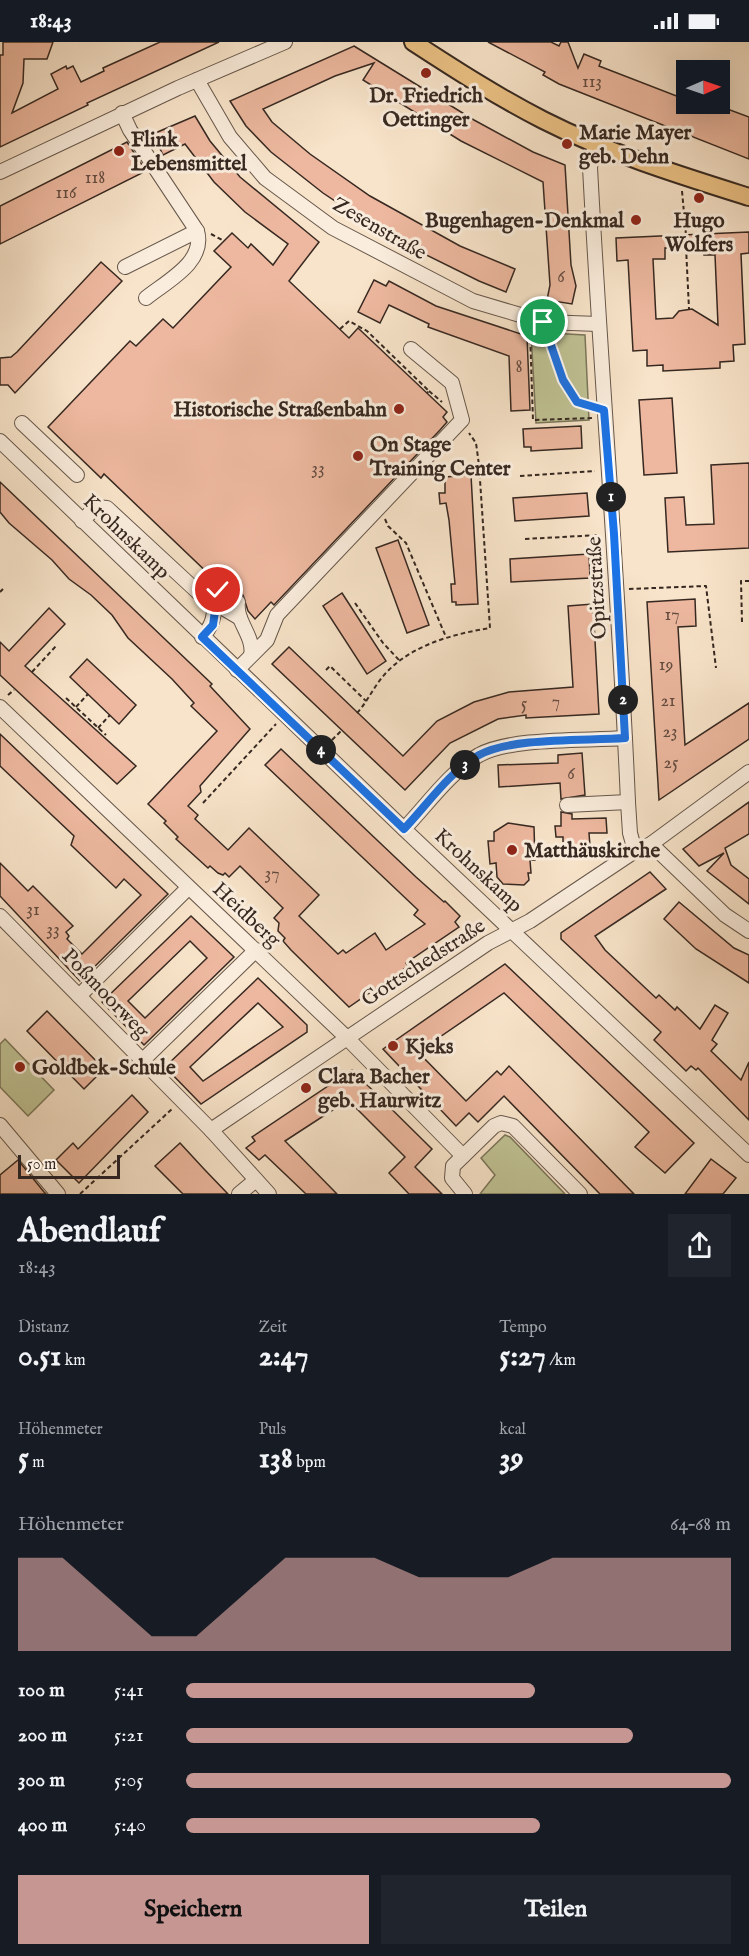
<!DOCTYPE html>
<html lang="de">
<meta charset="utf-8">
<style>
:root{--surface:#171b24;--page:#20242c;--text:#f1f3f6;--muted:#9ea1a6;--accent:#c59692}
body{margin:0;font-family:"IM FELL English",serif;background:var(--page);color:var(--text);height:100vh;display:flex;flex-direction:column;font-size:22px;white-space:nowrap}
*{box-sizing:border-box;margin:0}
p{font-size:20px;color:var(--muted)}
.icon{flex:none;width:33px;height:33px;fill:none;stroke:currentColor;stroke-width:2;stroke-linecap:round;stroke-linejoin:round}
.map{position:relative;height:1152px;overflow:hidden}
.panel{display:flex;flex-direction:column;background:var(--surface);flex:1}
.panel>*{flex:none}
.needle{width:39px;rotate:88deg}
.fabs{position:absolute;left:676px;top:18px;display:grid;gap:12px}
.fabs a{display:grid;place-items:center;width:54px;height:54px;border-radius:0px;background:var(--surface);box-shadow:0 6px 24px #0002;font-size:30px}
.scale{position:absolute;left:18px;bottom:15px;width:102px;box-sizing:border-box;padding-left:6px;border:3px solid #362821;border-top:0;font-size:16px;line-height:21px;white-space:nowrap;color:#362821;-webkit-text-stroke:4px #faeddd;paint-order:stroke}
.pin{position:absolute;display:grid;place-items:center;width:51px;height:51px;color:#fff;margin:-26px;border:3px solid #fff;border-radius:50%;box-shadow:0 2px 6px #0007}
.km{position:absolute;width:30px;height:30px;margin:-15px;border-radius:50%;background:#222;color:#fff;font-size:16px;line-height:30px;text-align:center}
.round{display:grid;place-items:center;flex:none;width:63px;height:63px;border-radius:0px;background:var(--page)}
.head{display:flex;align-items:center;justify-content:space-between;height:102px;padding:0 18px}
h1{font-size:33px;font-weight:700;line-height:45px}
.figures{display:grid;grid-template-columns:repeat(3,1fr);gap:9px;height:102px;padding:6px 18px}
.figures div{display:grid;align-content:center}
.figures b{font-size:30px;font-weight:700}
.figures small{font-size:16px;font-weight:400}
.figures p{font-size:16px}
.chart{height:168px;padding:12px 18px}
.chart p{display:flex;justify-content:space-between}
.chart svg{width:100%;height:108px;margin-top:6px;fill:var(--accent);opacity:.7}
.button{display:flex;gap:12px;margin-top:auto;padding:12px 18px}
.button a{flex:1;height:69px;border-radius:0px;background:var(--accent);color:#111;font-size:24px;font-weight:700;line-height:69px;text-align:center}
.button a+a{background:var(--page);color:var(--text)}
ul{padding:0 18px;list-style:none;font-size:20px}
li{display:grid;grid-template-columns:96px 72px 1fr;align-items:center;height:45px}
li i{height:15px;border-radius:8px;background:var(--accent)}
.status{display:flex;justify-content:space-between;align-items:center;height:42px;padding:0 30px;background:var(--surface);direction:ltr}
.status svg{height:16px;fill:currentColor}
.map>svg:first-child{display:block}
.green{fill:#c0c395;stroke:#7b765b;stroke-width:1.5}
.building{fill:#edb89f;stroke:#362821;stroke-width:1.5;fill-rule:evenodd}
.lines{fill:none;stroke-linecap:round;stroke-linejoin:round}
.minor-casing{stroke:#66574b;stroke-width:16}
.major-casing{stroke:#362821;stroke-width:20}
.path{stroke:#362821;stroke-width:2;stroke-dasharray:4.5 3;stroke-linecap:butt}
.minor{stroke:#faeddd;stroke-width:14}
.major{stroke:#ecc285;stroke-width:16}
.route-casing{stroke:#fff;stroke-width:12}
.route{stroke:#1a73e8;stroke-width:8}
.poi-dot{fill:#8f2418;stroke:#faeddd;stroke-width:2}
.labels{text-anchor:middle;stroke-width:6;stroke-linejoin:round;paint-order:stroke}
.number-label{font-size:18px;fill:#644c40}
.poi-label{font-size:21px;font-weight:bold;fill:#362821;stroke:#faeddd;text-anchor:start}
.street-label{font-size:21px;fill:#362821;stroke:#faeddd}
</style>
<div class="status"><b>18:43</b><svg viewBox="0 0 49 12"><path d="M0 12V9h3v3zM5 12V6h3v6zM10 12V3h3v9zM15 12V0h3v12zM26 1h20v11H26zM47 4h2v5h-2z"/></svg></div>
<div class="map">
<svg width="749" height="1152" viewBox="0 0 749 1152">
<rect width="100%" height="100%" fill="#f8e4ca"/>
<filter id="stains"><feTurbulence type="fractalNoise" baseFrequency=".00333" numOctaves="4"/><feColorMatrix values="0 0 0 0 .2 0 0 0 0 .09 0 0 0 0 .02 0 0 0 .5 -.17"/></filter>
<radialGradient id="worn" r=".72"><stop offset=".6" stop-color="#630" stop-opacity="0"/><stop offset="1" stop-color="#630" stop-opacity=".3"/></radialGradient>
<!-- green -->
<g class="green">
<path d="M531 290 585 293 589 378 536 381Z"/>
<path d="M5 997 54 1048 28 1074 0 1045V1002Z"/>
<path d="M505 1093 510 1095 565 1152H480L495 1133 481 1116Z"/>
</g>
<!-- building -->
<g class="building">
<path d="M3 0H53L47 17H24L23 41 12 71 58 47 51 32 66 24 67 27 73 24 81 40 104 29 103 26 160 0H219L87 61 88 63 0 105V13H3Z"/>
<path d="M488 0H551L559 4 561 0H568L578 26 584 12 601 19 599 24 687 58V62H714L749 75V117L559 42 543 33 545 30Z"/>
<path d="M354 4 474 78 533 110 565 123 571 223 576 244 572 262 547 258 550 243 543 140 461 99 363 38 374 21 335 34 263 67 272 80 310 112 370 154 460 204 515 227 506 250 479 239 386 193 323 151 271 110 246 84 230 59Z"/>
<path d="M195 74 210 99 240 135 319 200 289 239 349 296 358 286 447 370 443 375 447 380 440 388 274 563 271 560 255 577 248 569 243 553 238 551 232 554 227 550 229 542 226 537 219 534 214 537 104 432 101 436 48 385 130 299 136 304 163 277 173 286 231 225 214 209 232 191 248 206 251 202 273 223 288 202 245 170 214 140 185 102 163 113 153 92Z"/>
<path d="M127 100 146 129 0 202V164Z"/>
<path d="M749 190V211L741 212 745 302 733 303 734 319 720 320V326L663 329V323L647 324V308L633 309 628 218 617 219 616 196ZM703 204 704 213H715L718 283 692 267 679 269 673 276 656 277 653 217H665V206Z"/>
<path d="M101 220 122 239 15 351 8 343H0V316L11 315 17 310Z"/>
<path d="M374 238 386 244 389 239 436 264 527 294 530 368 511 369 509 314 428 285 429 282 389 263 380 281 358 270Z"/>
<path d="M672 356 677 431 644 433 639 358Z"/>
<path d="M581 384 582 406 531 409V405H524L523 387Z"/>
<path d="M749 421V506L668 510 665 456 684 455 686 483 714 482 711 423Z"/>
<path d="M471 433 478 562 456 563V560H452L451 542H455L449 478 446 461 440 462 439 451H445V435Z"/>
<path d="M0 440 212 642 210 644 250 687 200 744 201 750 188 764 198 773 195 777 228 808 249 786 319 853 299 874 338 912 343 908 346 911 375 891 386 908 425 882 414 873 418 868 265 723 281 707 416 835 444 860 445 859 460 874 455 880 459 885 406 921 408 924 349 965 291 908 283 899 285 896 278 889 279 881 274 876 283 866 240 824 229 835 225 831 223 833 218 831 210 824 208 826 176 797 178 795 164 781 166 779 148 762 217 689 191 664 194 661 172 637 128 596 112 573 91 553 69 537 52 518 9 481 0 470Z"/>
<path d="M587 451 589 474 515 479 513 456Z"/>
<path d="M398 498 429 583 407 591 376 506Z"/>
<path d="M589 512 590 536 511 540 510 517Z"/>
<path d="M342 551 386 619 367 632 323 564Z"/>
<path d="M695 557 696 584 678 585 685 703 749 661V697L659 758 647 560Z"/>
<path d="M593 562 599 672 526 676V673L498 677 450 701 405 748 272 622 289 605 403 714 437 679 474 660 509 650 573 645 568 564Z"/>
<path d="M49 566 65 582 25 624 136 724 117 742 0 633V600L9 609Z"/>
<path d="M87 617 136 663 119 682 70 635Z"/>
<path d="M0 692 168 852 80 939 0 854V821L28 849 33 844 73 884 66 890 69 894 67 897 82 912 141 853 124 837 116 846 71 803 74 794 0 724Z"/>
<path d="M582 711 585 753 561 757 560 741 499 745 498 723 558 721V713Z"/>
<path d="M749 760V792L725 806 731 823 749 837V862L707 829 724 811 699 824 683 807Z"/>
<path d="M561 770 572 772V777L606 776 607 791H589L590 804 563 806V795H556L555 784H561Z"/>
<path d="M508 781 534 785 535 818H530L531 831H528L529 838 524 843 503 842 497 835 496 821 490 822 488 799H494V790Z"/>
<path d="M650 830 666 847 595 894 605 908 656 956 659 953 675 968 677 965 700 987 715 963 728 971 712 998 717 1002 711 1009 741 1038 749 1020V1078L698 1026 696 1028 691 1024 686 1029 654 998 661 990 561 897V891Z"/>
<path d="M679 860 734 906 749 913V941L696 907 664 877Z"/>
<path d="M191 874 234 915 144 1003 102 960ZM190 899 207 916 145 976 128 959Z"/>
<path d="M505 922 694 1101 665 1131 635 1105 649 1090 504 951 418 1010 466 1059 497 1029 501 1033 509 1024 634 1152H600L504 1054 478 1080 469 1071 456 1084 383 1007Z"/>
<path d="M258 936 307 983V990L201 1062 165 1025ZM258 961 283 985 203 1039 190 1025Z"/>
<path d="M47 969 104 1027 84 1047 27 989Z"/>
<path d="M352 1028 432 1107 415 1125 442 1152H409L389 1131 405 1115 348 1058 285 1099 337 1152H306L265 1113 259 1118 246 1106 255 1099 252 1095Z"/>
<path d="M132 1053 148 1070 79 1141 56 1118 73 1101 78 1107Z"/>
<path d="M180 1101 204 1127 228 1152H183L155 1124Z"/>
<path d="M711 1117 736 1136 723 1152H685Z"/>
<path d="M18 1118 44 1150 46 1152H0V1133Z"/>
</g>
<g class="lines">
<defs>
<g id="minor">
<path d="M197 38 230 95 265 136 333 186 473 259 544 280 598 282"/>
<path d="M122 71 130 88 197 189C206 220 167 239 146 256"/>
<path d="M595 102 590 125C601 337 619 548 628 760L630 791 635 809"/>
<path d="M0 130 178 46 285 0"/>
<path d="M125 225 197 189"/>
<path d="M22 381 77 433"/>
<path d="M0 399 404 787 749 1113"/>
<path d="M82 479 96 465 107 466 201 553 240 576"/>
<path d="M238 560C235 579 255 595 251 613"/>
<path d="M202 595C219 578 211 564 220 543"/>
<path d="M237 628 267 598 277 573 462 378 452 341 411 307"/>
<path d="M0 665 346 995 463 1114"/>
<path d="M567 763 628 760"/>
<path d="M404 787C427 763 450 730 479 713 512 695 586 699 625 696"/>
<path d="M651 802 725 873 749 889"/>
<path d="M0 874 211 1088 269 1152"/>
<path d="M79 954 188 846"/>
<path d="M142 1019 256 908"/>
<path d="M0 1083 58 1152"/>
<path d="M211 1088 488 901 530 879 635 809 651 802 749 730"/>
<path d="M239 1152 256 1138"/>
<path d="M465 1152 452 1136 453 1124 494 1084 501 1081 513 1084 580 1152"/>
</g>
<path id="major" d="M413 0C456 28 498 55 543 78 608 111 679 133 749 155"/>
</defs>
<!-- minor casing -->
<use href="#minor" class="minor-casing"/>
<!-- major casing -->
<use href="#major" class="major-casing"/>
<!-- path -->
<g class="path">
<path d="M682 149 686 193"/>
<path d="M211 192 224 199"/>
<path d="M686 205 689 267"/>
<path d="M340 287 349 279 367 289 429 349 427 351"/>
<path d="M530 290 533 378 592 376"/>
<path d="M548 294 563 338 577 360 592 364"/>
<path d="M429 349 442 360"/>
<path d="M520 434 595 429"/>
<path d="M385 477 388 484 406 501 446 595"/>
<path d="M525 497 599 493"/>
<path d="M629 547 706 544 716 626"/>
<path d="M0 550 3 547"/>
<path d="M355 561 383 601 399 618"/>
<path d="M742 580 741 539H749"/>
<path d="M326 628 330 624 366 659"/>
<path d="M32 630 56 604"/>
<path d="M8 653 14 648"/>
<path d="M66 656 106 693"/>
<path d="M76 665 88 652"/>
<path d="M357 671C368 659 374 644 385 632 411 603 453 592 490 586L479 423 476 401 469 391"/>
<path d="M98 686 110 673"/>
<path d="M332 698 342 688"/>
<path d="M203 761 276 682"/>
<path d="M80 1152 172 1067"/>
</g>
<!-- minor -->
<use href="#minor" class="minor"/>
<!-- major -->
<use href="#major" class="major"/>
</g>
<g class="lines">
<defs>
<path id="route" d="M218 548 213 583 202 595 404 787C427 763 450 729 479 713 512 695 586 699 625 696L614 492 604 368 577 360 563 338 543 280"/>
</defs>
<!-- route casing -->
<use href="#route" class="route-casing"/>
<!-- route -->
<use href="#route" class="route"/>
</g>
<!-- markers -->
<g class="poi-dot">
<circle cx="426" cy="31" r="6"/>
<circle cx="567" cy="102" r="6"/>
<circle cx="119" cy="109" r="6"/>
<circle cx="699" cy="156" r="6"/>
<circle cx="636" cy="178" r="6"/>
<circle cx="399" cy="367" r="6"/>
<circle cx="358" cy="414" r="6"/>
<circle cx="512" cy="808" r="6"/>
<circle cx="393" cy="1004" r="6"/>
<circle cx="20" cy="1025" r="6"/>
<circle cx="306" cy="1046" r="6"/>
</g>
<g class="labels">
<!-- number labels -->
<g class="number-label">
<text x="592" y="45">113</text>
<text x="95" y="141">118</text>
<text x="66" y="156">116</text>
<text x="561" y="240">6</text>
<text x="519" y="330">8</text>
<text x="318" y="432">33</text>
<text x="672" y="578">17</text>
<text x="666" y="628">19</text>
<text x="668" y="664">21</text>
<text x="556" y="665">7</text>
<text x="524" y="667">5</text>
<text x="670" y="695">23</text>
<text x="671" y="726">25</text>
<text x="571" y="737">6</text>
<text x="272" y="837">37</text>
<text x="33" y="873">31</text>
<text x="53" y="893">33</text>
</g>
<!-- poi labels -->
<g class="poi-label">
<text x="426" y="60" text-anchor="middle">Dr. Friedrich<tspan x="426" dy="24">Oettinger</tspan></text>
<text x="579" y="97">Marie Mayer<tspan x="579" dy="24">geb. Dehn</tspan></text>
<text x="131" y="104">Flink<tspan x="131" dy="24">Lebensmittel</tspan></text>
<text x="624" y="185" text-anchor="end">Bugenhagen-Denkmal</text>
<text x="699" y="185" text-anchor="middle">Hugo<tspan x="699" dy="24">Wolfers</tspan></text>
<text x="387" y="374" text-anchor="end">Historische Straßenbahn</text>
<text x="370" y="409">On Stage<tspan x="370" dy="24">Training Center</tspan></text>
<text x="524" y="815">Matthäuskirche</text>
<text x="405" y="1011">Kjeks</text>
<text x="32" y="1032">Goldbek-Schule</text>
<text x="318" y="1041">Clara Bacher<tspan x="318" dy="24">geb. Haurwitz</tspan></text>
</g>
<!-- street labels -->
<g class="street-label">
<text transform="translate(380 186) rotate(30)" y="7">Zesenstraße</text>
<text transform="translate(127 494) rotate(44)" y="7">Krohnskamp</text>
<text transform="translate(596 546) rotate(-93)" y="7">Opitzstraße</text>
<text transform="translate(479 828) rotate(43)" y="7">Krohnskamp</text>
<text transform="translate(247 872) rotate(43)" y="7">Heidberg</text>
<text transform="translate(423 920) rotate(-33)" y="7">Gottschedstraße</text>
<text transform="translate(106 951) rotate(46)" y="7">Poßmoorweg</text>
</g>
</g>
<rect width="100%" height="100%" filter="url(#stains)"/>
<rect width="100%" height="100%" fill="url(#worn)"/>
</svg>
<div class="fabs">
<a><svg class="needle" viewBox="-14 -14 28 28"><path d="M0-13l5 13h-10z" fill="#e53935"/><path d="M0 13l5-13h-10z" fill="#9ea1a6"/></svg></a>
</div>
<div class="scale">50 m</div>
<div class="pin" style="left:543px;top:280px;background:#1e9e55"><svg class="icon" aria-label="arrive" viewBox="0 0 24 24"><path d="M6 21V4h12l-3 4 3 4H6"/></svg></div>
<div class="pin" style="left:218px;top:548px;background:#d93025"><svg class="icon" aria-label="check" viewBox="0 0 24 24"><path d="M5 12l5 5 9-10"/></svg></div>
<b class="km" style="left:611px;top:455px">1</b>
<b class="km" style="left:623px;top:658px">2</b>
<b class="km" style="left:465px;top:723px">3</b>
<b class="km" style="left:321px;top:708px">4</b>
</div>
<section class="panel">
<div class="head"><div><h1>Abendlauf</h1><p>18:43</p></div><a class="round"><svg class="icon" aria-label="share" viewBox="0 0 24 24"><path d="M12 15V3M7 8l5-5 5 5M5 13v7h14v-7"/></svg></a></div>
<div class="figures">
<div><p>Distanz</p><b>0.51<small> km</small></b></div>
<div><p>Zeit</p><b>2:47</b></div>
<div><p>Tempo</p><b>5:27<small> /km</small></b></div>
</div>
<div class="figures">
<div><p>Höhenmeter</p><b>5<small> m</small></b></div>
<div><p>Puls</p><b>138<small> bpm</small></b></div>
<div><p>kcal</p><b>39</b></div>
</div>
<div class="chart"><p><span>Höhenmeter</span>64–68 m</p>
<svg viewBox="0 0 160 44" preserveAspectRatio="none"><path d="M0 44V6L10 6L20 22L30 38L40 38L50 22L60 6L70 6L80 6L90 14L100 14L110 14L120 6L130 6L140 6L150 6L160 6V44z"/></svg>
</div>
<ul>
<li><b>100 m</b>5:41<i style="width:64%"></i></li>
<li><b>200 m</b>5:21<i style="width:82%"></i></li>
<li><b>300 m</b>5:05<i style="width:100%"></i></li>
<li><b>400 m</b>5:40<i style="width:65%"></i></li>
</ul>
<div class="button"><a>Speichern</a><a>Teilen</a></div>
</section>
